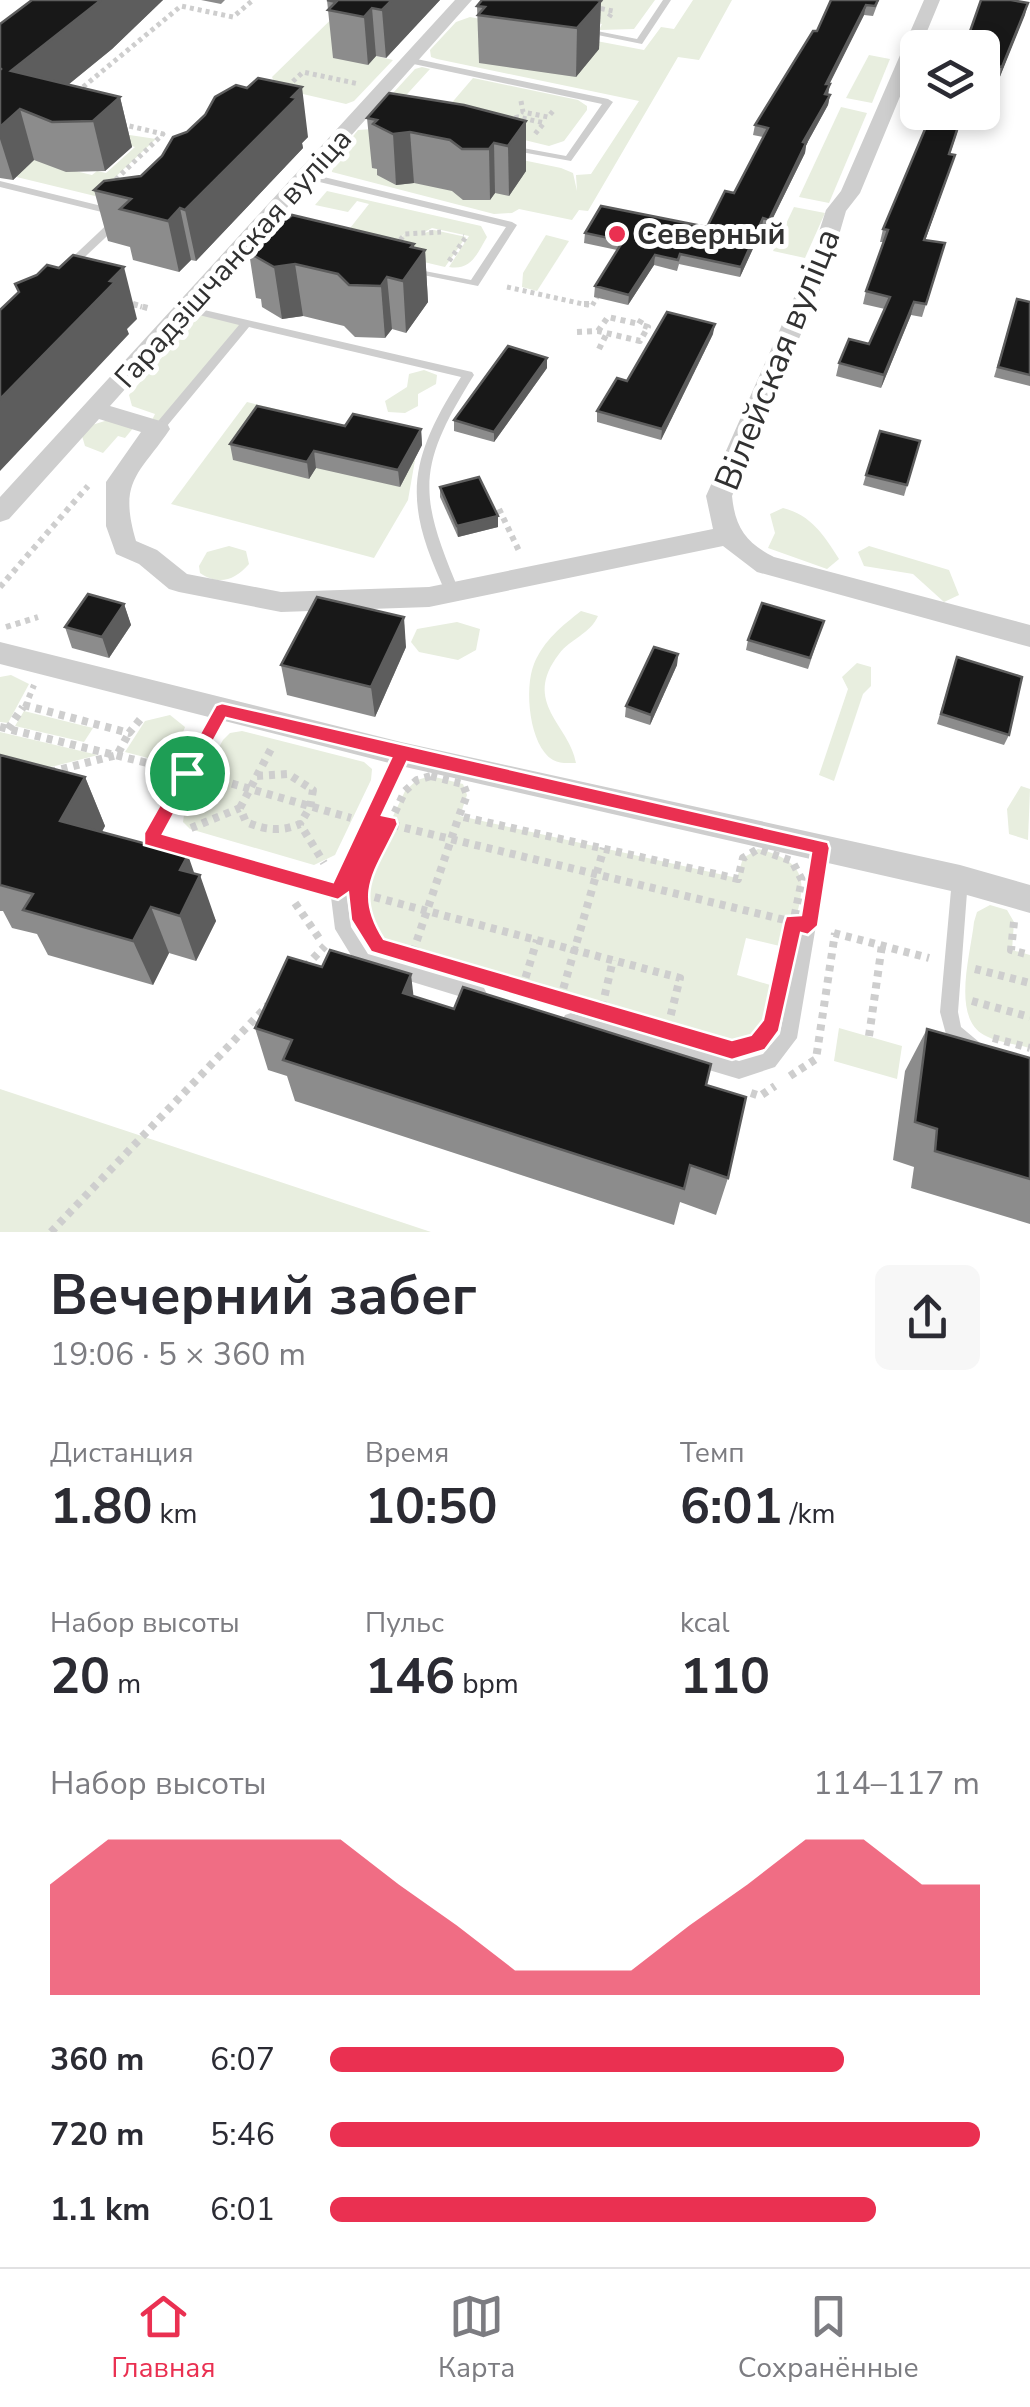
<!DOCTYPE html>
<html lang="ru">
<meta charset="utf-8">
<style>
:root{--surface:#fff;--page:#f7f7f7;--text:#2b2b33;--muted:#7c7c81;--line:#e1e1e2;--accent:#ea3051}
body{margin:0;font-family:"Nunito Sans",sans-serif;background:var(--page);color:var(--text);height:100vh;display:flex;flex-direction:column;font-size:38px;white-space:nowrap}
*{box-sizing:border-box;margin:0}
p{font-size:32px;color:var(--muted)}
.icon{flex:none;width:55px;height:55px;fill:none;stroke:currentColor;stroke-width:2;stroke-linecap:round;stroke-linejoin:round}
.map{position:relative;height:1232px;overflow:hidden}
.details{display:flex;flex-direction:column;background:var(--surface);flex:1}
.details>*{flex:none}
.tools{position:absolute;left:900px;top:30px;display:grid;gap:20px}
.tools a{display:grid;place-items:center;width:100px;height:100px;border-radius:15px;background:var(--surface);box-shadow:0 5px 15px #0003;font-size:50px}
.pin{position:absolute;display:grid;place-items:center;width:85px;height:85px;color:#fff;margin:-42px;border:5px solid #fff;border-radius:50%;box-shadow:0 2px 10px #0007}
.round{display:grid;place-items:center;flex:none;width:105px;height:105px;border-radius:15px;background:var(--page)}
.overview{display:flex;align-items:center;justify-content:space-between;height:170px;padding:0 50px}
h1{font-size:55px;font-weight:700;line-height:75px}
.figures{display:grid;grid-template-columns:repeat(3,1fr);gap:15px;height:170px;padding:10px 50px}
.figures div{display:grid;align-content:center}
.figures b{font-size:50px;font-weight:700}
.figures small{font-size:28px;font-weight:400}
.figures p{font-size:28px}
.chart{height:280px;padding:20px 50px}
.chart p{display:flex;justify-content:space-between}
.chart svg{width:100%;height:180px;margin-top:10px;fill:var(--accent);opacity:.7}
ul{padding:0 50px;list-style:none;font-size:32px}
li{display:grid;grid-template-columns:160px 120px 1fr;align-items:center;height:75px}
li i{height:25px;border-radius:12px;background:var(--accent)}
.tabs{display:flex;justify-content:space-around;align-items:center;height:140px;border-top:2px solid var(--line);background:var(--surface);font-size:28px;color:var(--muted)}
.tabs a{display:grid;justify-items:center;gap:5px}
.tabs .selected{color:var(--accent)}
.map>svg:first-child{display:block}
.green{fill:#e8eedf}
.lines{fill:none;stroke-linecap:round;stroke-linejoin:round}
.path-far2{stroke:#cecece;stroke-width:5;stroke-dasharray:4 4;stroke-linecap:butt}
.path-far1{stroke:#cecece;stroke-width:6;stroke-dasharray:5 5;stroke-linecap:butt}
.path{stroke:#cecece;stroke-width:8;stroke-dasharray:6 6;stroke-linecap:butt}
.lane{fill:#cecece;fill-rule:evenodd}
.street{fill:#cecece;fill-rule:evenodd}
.wall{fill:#8c8c8c}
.shaded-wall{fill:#5d5d5d}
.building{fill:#181818;stroke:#5d5d5d;stroke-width:2.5}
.route{fill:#ea3051;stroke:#fff;stroke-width:2.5;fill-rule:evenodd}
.poi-dot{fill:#ea3051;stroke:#fff;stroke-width:4}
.labels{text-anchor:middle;stroke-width:10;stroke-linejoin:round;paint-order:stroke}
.far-poi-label{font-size:30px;font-weight:bold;fill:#313131;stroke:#fff;text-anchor:start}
.far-street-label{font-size:30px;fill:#313131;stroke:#fff}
.street-label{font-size:35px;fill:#313131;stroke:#fff}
</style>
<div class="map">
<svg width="1030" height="1232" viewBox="0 0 1030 1232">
<rect width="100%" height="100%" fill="#fff"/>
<!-- green -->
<g class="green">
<path d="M351 0 376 56 393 60 354 101 346 104 277 88 272 77Z"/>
<path d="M484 0H655L634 29 599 30 602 24Z"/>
<path d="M693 0H732L699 60 678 57 588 211 579 210 572 220 519 209 512 213 494 214 332 172 331 164 358 130 373 129 561 168 573 173 577 191 576 175 591 174 639 101 437 59 431 57 430 50 456 22 470 17 644 50 661 27 674 29Z"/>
<path d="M869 55 890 59 872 103 846 98Z"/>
<path d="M422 67 430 69 399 103 443 113 473 78 578 100 587 106V110L564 141 549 146 382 105 415 69Z"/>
<path d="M841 107 867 113 829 203 799 197Z"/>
<path d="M123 134 156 139 95 196 0 173V153L33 161 37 157 46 164 92 175 97 171 106 173 135 147 125 144Z"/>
<path d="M327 191 481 226 487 237C477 254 471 271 449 267L469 236 432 228 421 234 434 230 466 237 445 267 390 254 405 233 387 252 340 241 369 204 357 201 348 212 315 205Z"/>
<path d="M794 207 825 213 805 258 773 251Z"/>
<path d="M546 235 569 241 537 291 522 287 523 273Z"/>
<path d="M200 314 245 325 163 423 152 420 155 414 132 406 129 395Z"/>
<path d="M424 370 437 375 436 384 418 394V406L405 413 388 412 385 401 407 387 409 374Z"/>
<path d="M247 402 418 443 408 500 374 558 171 504Z"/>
<path d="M108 420 134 427 125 438 118 436 103 453 85 446 82 436 92 425Z"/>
<path d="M783 508C811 515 824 535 839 559L827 569 768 548 775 533 770 514Z"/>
<path d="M229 546 246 551 249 564C235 580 219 586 200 573L199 566 207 552Z"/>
<path d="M869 546 949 570 959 595 944 602 913 574 864 566 858 552Z"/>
<path d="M581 611 598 616C590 634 570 639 559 654 521 703 570 725 576 763 568 763 560 764 553 760 529 746 524 688 534 664 544 640 562 626 581 611Z"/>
<path d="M457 622 480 629 476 650 458 660 419 652 411 642 417 629Z"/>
<path d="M857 663 871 667V686L863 694 834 781 819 775 848 689 842 677Z"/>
<path d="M11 675 29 684 8 723 0 722V677Z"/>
<path d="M24 711 93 728 84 742 15 726Z"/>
<path d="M170 715 185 727 171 764 125 752 145 721Z"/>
<path d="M242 731 364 762 372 769 371 780 335 855 314 865 190 829 183 822 185 808 223 740 230 733Z"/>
<path d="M0 732 98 755 0 780Z"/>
<path d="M431 776 463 784 467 795 460 816 737 878 743 858 758 849C823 865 799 897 788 948L746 938 737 975 780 988C772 1027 773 1039 732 1050L377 946 360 919 357 892 405 791 417 780Z"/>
<path d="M1021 786 1030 789 1028 840 1009 834 1007 809Z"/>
<path d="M990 905 1007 910 1014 922 1012 950 1030 955V1048C1016 1044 996 1042 984 1035 951 1017 971 953 974 922L977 912Z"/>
<path d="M839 1028 902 1046 897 1079 834 1061Z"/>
<path d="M0 1089 431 1232H0Z"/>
</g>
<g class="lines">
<!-- path-far2 -->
<g class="path-far2">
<path d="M593 7 613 11 609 17"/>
<path d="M287 87 303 72 359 84"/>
<path d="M77 92 181 6 233 17 253 0"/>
<path d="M521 101 523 112 548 117 554 110"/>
<path d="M507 120 518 117 544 123 535 134"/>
<path d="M110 185 163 134 121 124"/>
<path d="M395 246 405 234 441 232"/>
<path d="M449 261 466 237 463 236"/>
<path d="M507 287 592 306 597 297"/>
<path d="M125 302 142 307"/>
</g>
<!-- path-far1 -->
<g class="path-far1">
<path d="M133 304 151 309"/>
<path d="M584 304H593"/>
<path d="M598 331 608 317 639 324"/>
<path d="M577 332 598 331 640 341 648 327 639 324 643 317"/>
<path d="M599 349 607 333"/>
<path d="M499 509 520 553"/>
<path d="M0 587 88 486"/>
<path d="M6 627 38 617"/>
<path d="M25 707 34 685"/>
</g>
<!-- path -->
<g class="path">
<path d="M24 705 129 733 143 716"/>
<path d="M0 727 164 767"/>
<path d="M8 729 23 707"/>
<path d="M50 772 117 755 129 733"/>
<path d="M257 776 288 774 313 790 310 807 300 824"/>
<path d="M431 776 463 784 467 795 459 816 738 879 743 858 758 849 792 861 802 880 772 1024 757 1043 732 1050 377 946 360 919 357 892 405 791 417 780Z"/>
<path d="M209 777 351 818"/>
<path d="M240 808 272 747"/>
<path d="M393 825 789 921"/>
<path d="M191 828 240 808 246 822C265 830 281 832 300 824L324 863"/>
<path d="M363 894 680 978 668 1026"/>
<path d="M295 903 319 938"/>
<path d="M1014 922 1011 950 1030 955"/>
<path d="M834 933 929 958"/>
<path d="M413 952 459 816"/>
<path d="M305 967 325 946"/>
<path d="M975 969 1030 983"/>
<path d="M522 989 537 940"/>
<path d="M560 1000 604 848"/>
<path d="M972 1001 1030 1017"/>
<path d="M602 1007 613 960"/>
<path d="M869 1036 882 945"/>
<path d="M993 1038 1030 1048"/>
<path d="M790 1076 816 1059 835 933"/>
<path d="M751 1093 760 1096 775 1086"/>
<path d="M51 1232 268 1005"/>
</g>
<!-- lane -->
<g class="lane">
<path d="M663 0H671L642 44 578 31 582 28 637 39Z"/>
<path d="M407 57 608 99 613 102 571 161 510 150 507 149V145L566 156 602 104 404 62 403 60Z"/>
<path d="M307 173 512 222 517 225 478 286 408 272 404 271V267L471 280 506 227 303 178 302 176Z"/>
<path d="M0 181 122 211 123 213 118 216 0 187Z"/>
<path d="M119 216 124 219 123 221 70 271H62V267L115 217Z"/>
<path d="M187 306 472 372 474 375C416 468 418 494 460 593L458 597H448C403 503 406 464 461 377L249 327 162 432H154L152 429 154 426 239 325 183 311 181 309Z"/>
<path d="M222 704 227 706 229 710 161 835 334 884 396 750 401 748 406 750 408 754 346 892 351 927 368 954 484 988 487 994 484 1000 478 1002 357 965 335 929 331 897 145 844 143 839 145 834 217 706Z"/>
<path d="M821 841 827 843 829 848 797 1038 775 1067 739 1079 565 1027 562 1021 565 1015 571 1013 739 1061 763 1054 780 1034 813 848 815 843Z"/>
<path d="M960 872 966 874 968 879 958 1012 961 1027 979 1042 982 1048 979 1054 973 1056 947 1038 940 1012 952 879 954 874Z"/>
</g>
<!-- street -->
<g class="street">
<path d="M455 0H472L110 406 167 423 170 429C139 475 118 480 136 541L157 550 187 574 281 592 429 587 713 529 706 496 808 266 826 210 841 191 924 0H940L860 193 846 211 830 266 732 496C735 527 746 543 774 557L1030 625V647L757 572 723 546 429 607 281 612 179 592 169 589 139 564 116 554 106 526V482L141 432 99 419 9 519 0 522V497Z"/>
<path d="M0 642 401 742 960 865 1030 885V913L960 893 401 766 0 664Z"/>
</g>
</g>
<!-- wall -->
<g class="wall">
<path d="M32 0H163L112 49 68 85 120 97 132 147 105 171 66 172 34 160 13 180 0 178V24Z"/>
<path d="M201 0H225L221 4Z"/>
<path d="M327 0H440L386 58 376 56 368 65 333 58Z"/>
<path d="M831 0H879L873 16 864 15 829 84 828 94 830 95 828 105 806 145 805 153 767 230 762 229 740 277 679 264 677 271 654 265 628 305 594 297 595 286 617 250 584 243 585 233 707 227 734 193 763 137 753 135 755 125 817 31Z"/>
<path d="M601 1 599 49 576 77 479 63 477 6Z"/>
<path d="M1028 3 999 79 983 76 982 77V48L967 40Z"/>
<path d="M925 112H964L950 154 951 167 925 240 945 243 922 317 911 315 881 388 836 376 839 363 869 344 885 309 863 304 866 291 884 242H880L883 229 926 126H922Z"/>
<path d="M367 118 526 121V171L509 196 495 193 490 200H463L452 191 414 183 396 185 377 175V169L372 168Z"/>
<path d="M187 132 308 137 302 143 303 148 196 261 191 260 179 272 133 260 130 247 108 241 94 190 141 176Z"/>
<path d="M289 218 414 244V248L425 250 428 302 406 333 392 329 385 338 355 337 344 326 303 316 282 319 262 307 261 299 256 298 248 246Z"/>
<path d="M1017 299 1030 302V386L994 377Z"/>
<path d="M713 334 661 440 597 422V411L627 381Z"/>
<path d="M547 368 494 442 454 431V420Z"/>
<path d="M345 426 421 429 422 445 400 487 316 468 309 479 233 460 230 444Z"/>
<path d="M920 441 904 496 863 485 866 475Z"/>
<path d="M440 487 498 527 458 537 440 497Z"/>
<path d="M124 604 131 625 109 658 72 648 65 627Z"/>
<path d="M824 621 808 669 746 650 748 640Z"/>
<path d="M406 647 375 717 287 695 281 665Z"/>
<path d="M678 654 677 665 650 725 625 717 626 706Z"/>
<path d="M957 657 1009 735 1004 745 937 724Z"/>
<path d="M0 755 85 777 105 826 102 832 194 873 216 921 196 961 169 953 153 985 48 955 37 934 12 928 3 911H0Z"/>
<path d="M414 997 706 1085 728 1178 716 1215 680 1202 674 1225 295 1101 287 1076 268 1070 255 1028Z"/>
<path d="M927 1029 1030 1058V1224L911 1188 914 1167 893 1160 905 1071Z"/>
</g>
<!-- shaded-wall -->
<g class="shaded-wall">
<path d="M101 0H163L112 49 32 114 11 71Z"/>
<path d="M392 0H440L386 58 382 10Z"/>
<path d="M601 1 599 49 576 77 577 28Z"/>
<path d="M1028 3 1025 15 999 79 1002 67Z"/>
<path d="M866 5 864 15 825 93 830 84 828 95 823 104 826 84Z"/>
<path d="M372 8 376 56 368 65 364 17Z"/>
<path d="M302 87 308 137 302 143 303 148 196 261 185 210Z"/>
<path d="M830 95 828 105 806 145 805 153 767 230 769 220 803 142Z"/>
<path d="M120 97 132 147 105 171 93 121Z"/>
<path d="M20 109 34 160 13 180 0 139V127Z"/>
<path d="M526 121V171L509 196 508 146Z"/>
<path d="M410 132 414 183 396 185 393 134Z"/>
<path d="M494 143 495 193 490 200 489 149Z"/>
<path d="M955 155 951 167 921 252 924 240Z"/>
<path d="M180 208 191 260 179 272 168 221Z"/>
<path d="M763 218 762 229 740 277 741 267Z"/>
<path d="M414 244 415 264 425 250 428 302 406 333 403 281 411 247Z"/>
<path d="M655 255 654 265 628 305 629 295Z"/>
<path d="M295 264 303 316 282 319 274 267Z"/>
<path d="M124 267 137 319 127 329 129 334 0 471V399Z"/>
<path d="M387 277 392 329 385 338 381 286Z"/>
<path d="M914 302 911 315 881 388 884 375Z"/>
<path d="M715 324 713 334 661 440 662 429Z"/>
<path d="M547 358V368L494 442V432Z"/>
<path d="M421 429 422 445 400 487 398 470Z"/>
<path d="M314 451 316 468 309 479 307 462Z"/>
<path d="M498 516V527L458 537 457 526Z"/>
<path d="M124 604 131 625 109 658 102 637Z"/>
<path d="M404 617 406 647 375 717 371 687Z"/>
<path d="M678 654 677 665 650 725 651 715Z"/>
<path d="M85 777 105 826 81 868 60 821Z"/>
<path d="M188 855 197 881 200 875 216 921 196 961 180 916V870Z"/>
<path d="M151 907 169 953 153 985 133 941Z"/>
<path d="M411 974 416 1018 403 993Z"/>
</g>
<!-- building -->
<g class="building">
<path d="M32 0H101L11 71 120 97 93 121 52 122 20 109 0 127V70L1 69 0 68V24Z"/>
<path d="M327 0H392L382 10 372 8 364 17 328 10 336 2Z"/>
<path d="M482 0H597L601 1 577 28 478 15 485 7 477 6Z"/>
<path d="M831 0H878L875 6 866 5 826 84H830L825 94 830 95 803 142 806 143 769 220 763 218 741 267 680 254 678 260 655 255 629 295 595 286 623 241 585 233 601 206 707 227 725 191 734 193 768 128 755 125 813 31H817Z"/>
<path d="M981 0H1011L1028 3 1002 67 986 64 982 73V48H956L960 39 967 40Z"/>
<path d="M258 78 302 87 292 97 297 98 185 210 180 208 168 221 120 209 131 199 94 190 104 181 141 176 162 156 173 137 187 132 205 115 215 97 236 85 247 88Z"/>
<path d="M389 93 464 105 526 121 508 146 494 143 489 149H462L450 140 410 132 393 134 373 124 377 120 367 118Z"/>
<path d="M925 112H963L949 154 955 155 924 240 945 243 926 304 914 302 884 375 839 363 849 339 869 344 890 297 866 291 888 230 883 229 931 115Z"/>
<path d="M275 215 289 218 292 215 414 244 411 247 425 250 403 281 387 277 381 286 349 285 338 274 295 264 274 267 253 255 259 249 248 246Z"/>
<path d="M73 255 124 267 110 281 115 282 0 399V310L19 292 15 284 37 275 47 265 59 268Z"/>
<path d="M1017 299 1030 302V375L998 367Z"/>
<path d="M667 312 715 324 662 429 597 411 617 378 627 381Z"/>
<path d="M508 346 547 358 494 432 454 420Z"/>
<path d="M257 406 345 426 353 414 421 429 398 470 314 451 307 462 230 444Z"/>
<path d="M880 431 920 441 907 485 866 475Z"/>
<path d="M479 477 498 516 457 526 440 487Z"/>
<path d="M88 594 124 604 102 637 65 627Z"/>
<path d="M317 597 404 617 371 687 281 665Z"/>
<path d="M762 603 824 621 810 658 748 640Z"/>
<path d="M654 647 678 654 651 715 626 706Z"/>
<path d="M957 657 1022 677 1009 735 941 714Z"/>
<path d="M0 755 85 777 60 821 188 855 180 870 200 875 180 916 151 907 133 941 23 910 33 894 0 885Z"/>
<path d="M330 950 411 974 403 993 454 1009 463 987 711 1064 706 1085 746 1097 728 1178 690 1165 684 1189 283 1060 292 1040 255 1028 288 957 322 967Z"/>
<path d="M927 1029 1030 1058V1179L935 1151 937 1129 915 1122Z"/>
</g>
<!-- route -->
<path class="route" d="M222 703 828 842 830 848 818 926 808 935 801 933 779 1031 765 1050 732 1060 371 952 351 920 348 893 338 900 144 845V833L216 705ZM226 718 391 758 333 882 163 834ZM407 762 811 853 801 915 786 916 784 922 763 1020 751 1035 732 1040 384 939C353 891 377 870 398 824L396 818 382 815Z"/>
<!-- markers -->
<circle class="poi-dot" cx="617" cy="234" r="10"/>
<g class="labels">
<!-- far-poi labels -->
<g class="far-poi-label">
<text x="637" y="244">Северный</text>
</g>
<!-- far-street labels -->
<g class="far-street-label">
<text transform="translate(233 258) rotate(-48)" y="10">Гарадзішчанская вуліца</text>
</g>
<!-- street labels -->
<g class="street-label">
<text transform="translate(777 359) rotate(-68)" y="12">Вілейская вуліца</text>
</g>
</g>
</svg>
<div class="tools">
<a><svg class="icon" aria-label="layers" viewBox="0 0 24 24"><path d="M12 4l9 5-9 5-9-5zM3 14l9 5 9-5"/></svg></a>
</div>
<div class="pin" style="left:187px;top:773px;background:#1e9e55"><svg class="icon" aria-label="arrive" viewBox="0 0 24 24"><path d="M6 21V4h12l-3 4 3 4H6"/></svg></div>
</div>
<section class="details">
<div class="overview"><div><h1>Вечерний забег</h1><p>19:06 · 5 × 360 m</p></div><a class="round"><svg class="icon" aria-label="share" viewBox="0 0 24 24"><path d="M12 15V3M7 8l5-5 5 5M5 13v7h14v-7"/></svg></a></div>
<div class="figures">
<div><p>Дистанция</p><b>1.80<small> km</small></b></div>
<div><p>Время</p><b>10:50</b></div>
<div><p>Темп</p><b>6:01<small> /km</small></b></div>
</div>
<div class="figures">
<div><p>Набор высоты</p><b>20<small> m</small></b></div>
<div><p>Пульс</p><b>146<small> bpm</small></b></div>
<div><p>kcal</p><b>110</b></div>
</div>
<div class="chart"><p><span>Набор высоты</span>114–117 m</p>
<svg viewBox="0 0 160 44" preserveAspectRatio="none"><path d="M0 44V17L10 6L20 6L30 6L40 6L50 6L60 17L70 27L80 38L90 38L100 38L110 27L120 17L130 6L140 6L150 17L160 17V44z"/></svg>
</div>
<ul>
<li><b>360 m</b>6:07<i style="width:79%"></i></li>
<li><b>720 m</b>5:46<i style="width:100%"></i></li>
<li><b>1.1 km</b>6:01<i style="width:84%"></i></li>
</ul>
</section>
<nav class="tabs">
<a class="selected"><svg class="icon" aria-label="home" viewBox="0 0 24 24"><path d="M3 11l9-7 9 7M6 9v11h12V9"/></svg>Главная</a>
<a><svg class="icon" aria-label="map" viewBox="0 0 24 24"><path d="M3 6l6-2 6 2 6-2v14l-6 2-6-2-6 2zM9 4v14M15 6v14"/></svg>Карта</a>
<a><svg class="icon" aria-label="saved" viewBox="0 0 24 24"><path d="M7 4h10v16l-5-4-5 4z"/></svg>Сохранённые</a>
</nav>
